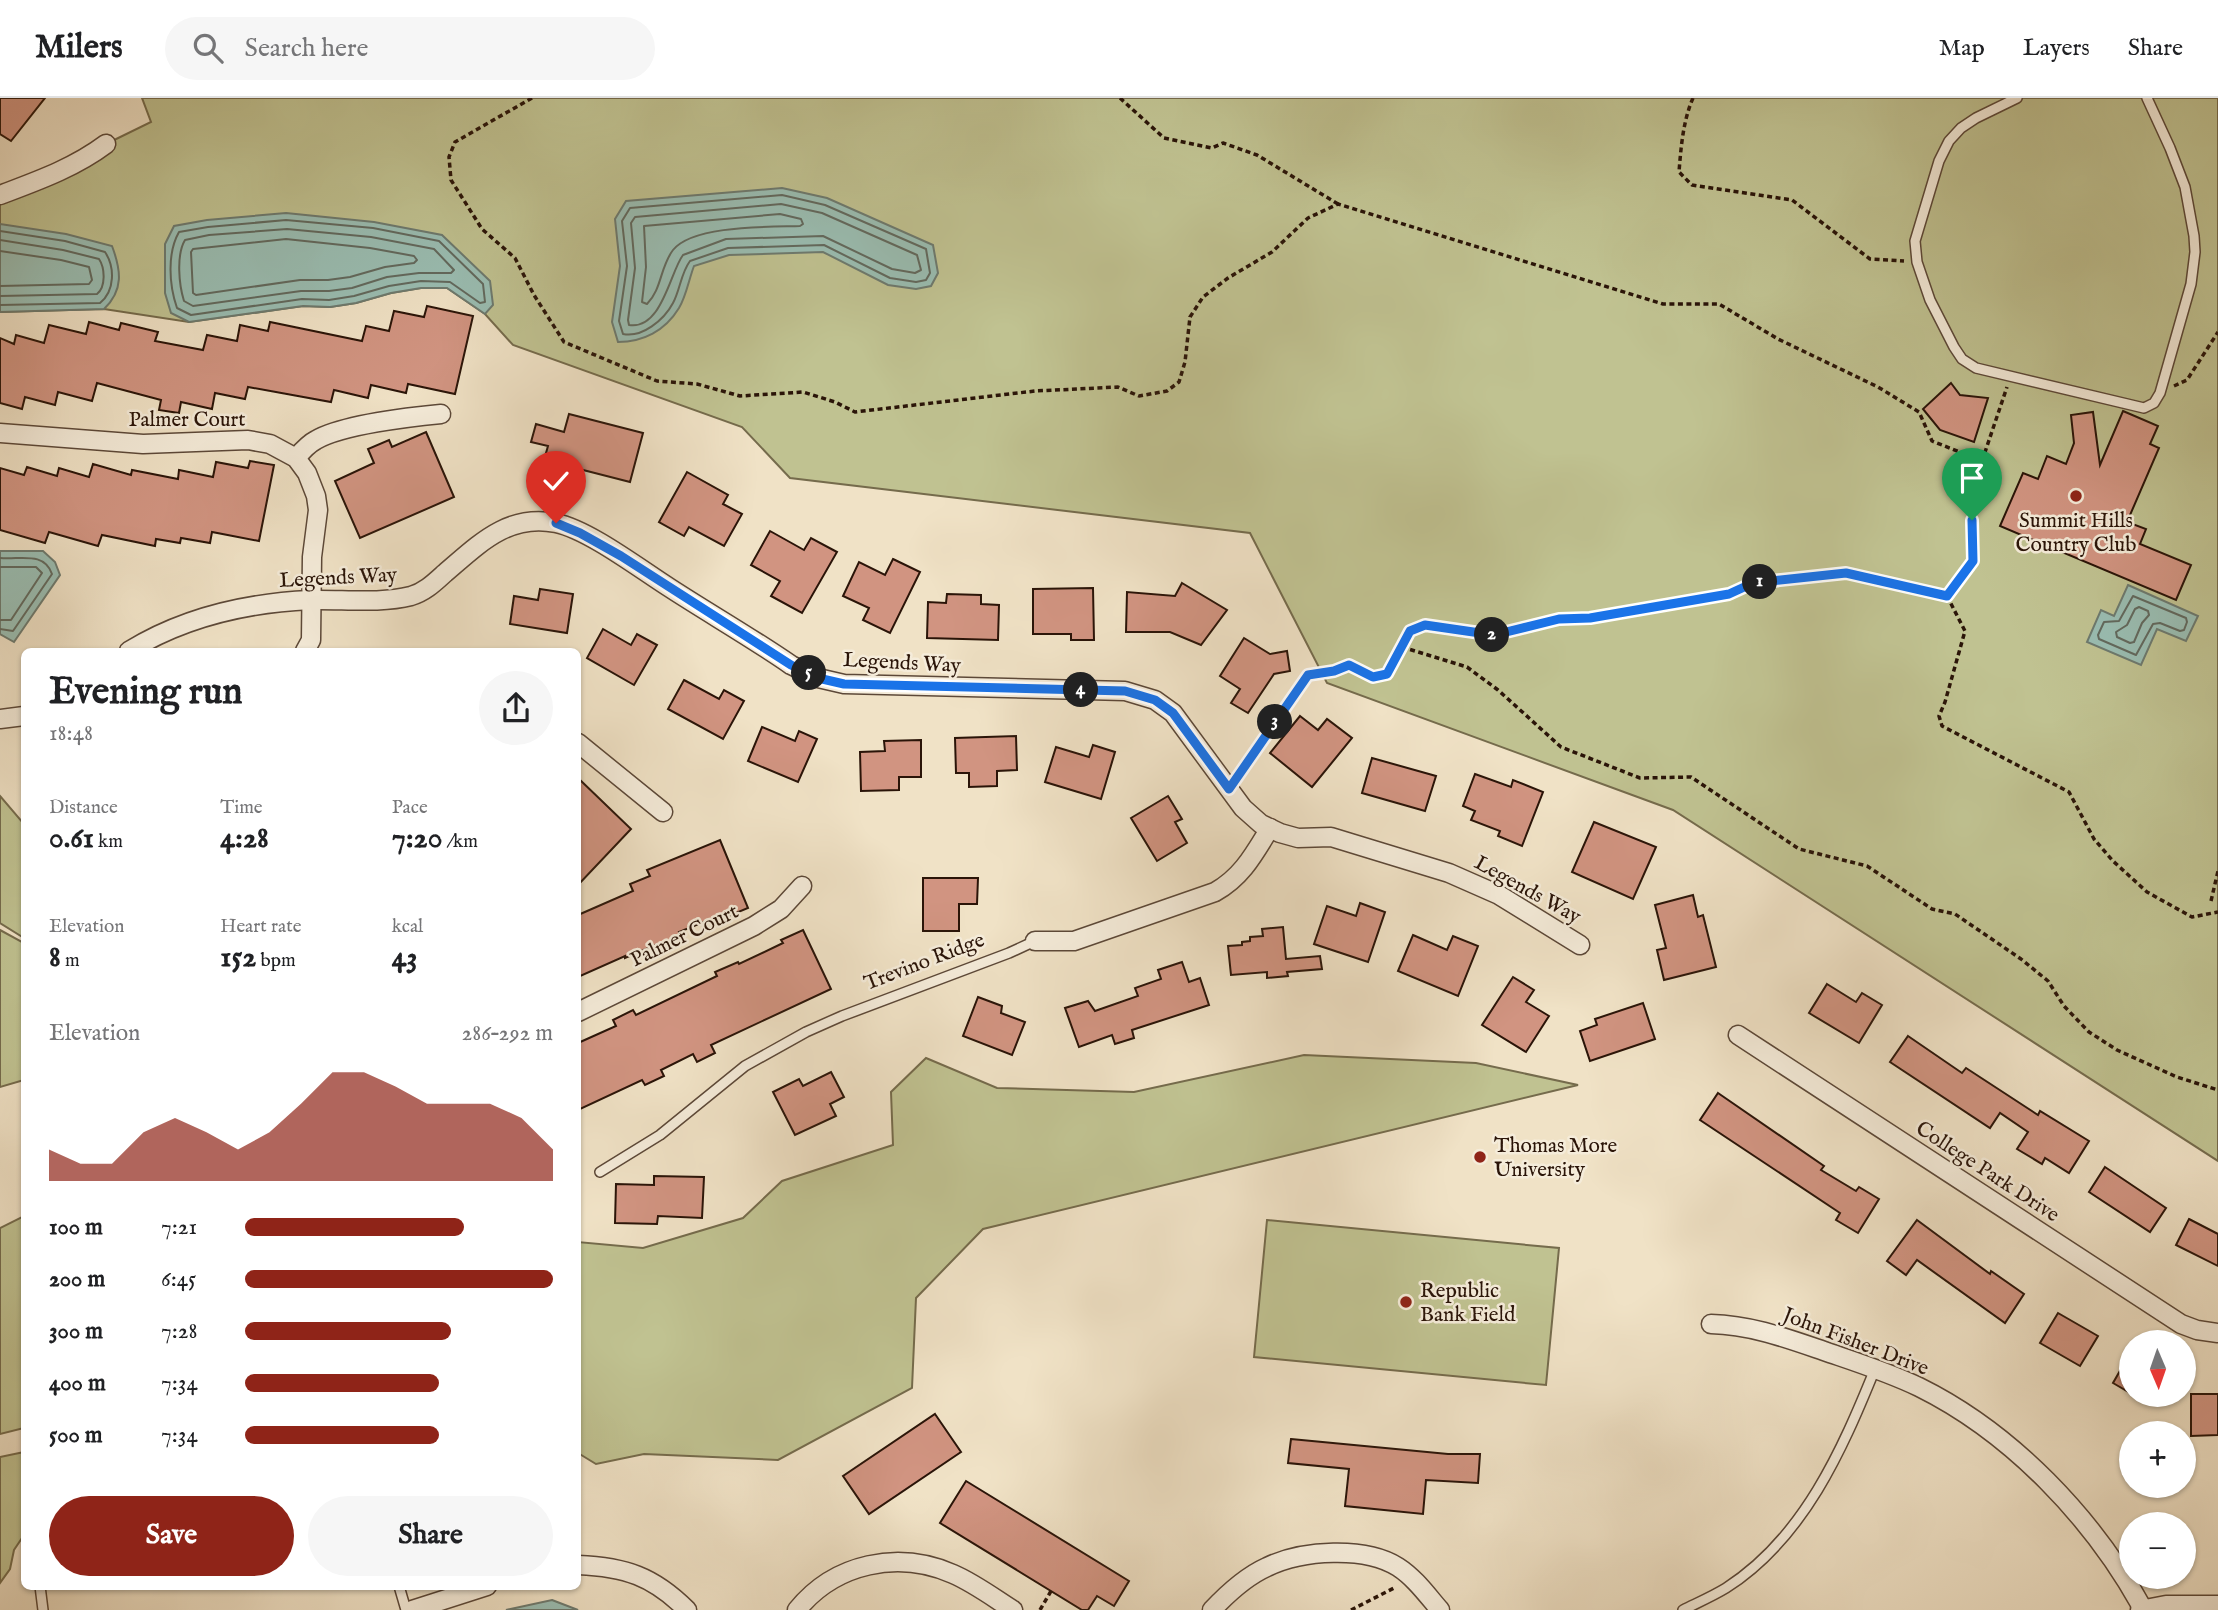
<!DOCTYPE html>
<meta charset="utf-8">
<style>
:root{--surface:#fff;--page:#f6f6f6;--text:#202124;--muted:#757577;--line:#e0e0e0;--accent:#8f2418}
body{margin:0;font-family:"IM FELL English",serif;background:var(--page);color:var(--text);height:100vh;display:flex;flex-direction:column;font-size:26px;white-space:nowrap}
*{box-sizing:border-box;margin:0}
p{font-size:23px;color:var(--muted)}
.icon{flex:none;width:38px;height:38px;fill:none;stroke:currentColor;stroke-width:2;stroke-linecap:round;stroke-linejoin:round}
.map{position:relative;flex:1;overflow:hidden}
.details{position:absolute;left:21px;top:550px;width:560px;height:942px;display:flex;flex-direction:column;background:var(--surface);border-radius:10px;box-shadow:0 2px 5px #0004}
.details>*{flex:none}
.needle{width:46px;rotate:178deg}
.tools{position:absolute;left:2119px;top:1232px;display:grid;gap:14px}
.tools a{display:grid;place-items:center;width:77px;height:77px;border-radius:50%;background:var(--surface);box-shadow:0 2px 5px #0004;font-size:35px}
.pin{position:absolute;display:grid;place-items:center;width:60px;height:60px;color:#fff;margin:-72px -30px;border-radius:50% 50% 50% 0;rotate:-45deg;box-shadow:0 0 7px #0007}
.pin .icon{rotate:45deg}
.km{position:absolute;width:35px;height:35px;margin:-18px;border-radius:50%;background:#222;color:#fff;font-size:19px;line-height:35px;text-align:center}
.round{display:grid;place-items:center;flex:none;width:74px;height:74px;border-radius:37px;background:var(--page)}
.overview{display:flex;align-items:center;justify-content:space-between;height:119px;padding:0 28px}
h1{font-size:38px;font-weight:700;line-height:52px}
.stats{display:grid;grid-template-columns:repeat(3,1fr);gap:10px;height:119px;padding:7px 28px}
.stats div{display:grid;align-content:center}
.stats b{font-size:30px;font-weight:700}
.stats small{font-size:19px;font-weight:400}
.stats p{font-size:19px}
.chart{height:196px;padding:14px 28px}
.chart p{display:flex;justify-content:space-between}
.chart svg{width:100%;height:126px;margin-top:7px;fill:var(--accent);opacity:.7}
.cta{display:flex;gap:14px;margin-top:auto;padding:14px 28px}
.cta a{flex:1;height:80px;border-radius:42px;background:var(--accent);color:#fff;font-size:28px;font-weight:700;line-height:80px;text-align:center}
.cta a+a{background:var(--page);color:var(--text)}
ul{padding:0 28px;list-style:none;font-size:23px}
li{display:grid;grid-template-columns:112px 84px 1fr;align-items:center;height:52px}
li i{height:18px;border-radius:9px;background:var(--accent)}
header{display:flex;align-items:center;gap:42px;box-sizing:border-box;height:98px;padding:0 35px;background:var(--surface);border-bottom:2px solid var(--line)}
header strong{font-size:33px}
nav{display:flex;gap:38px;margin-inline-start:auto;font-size:24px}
.search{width:490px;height:63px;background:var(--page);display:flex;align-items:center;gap:18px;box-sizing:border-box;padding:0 24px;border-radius:38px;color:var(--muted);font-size:26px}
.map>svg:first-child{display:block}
.green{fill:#c0c291;stroke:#756b4c;stroke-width:2}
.water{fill:#9abeb3;stroke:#6d7a6f;stroke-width:2}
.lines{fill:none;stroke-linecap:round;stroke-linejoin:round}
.shore{stroke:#62695e;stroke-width:2}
.building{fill:#d19481;stroke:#2a1408;stroke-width:2}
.lane-casing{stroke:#5c4838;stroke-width:12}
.street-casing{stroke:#5c4838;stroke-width:21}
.path{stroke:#2a1408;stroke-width:3.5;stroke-dasharray:5 3.5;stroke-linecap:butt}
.lane{stroke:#f5ecda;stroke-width:9}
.street{stroke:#f5ecda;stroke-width:18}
.route-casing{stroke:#fff;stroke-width:14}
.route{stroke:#1a73e8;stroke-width:9}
.poi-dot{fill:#8f2418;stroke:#f5ecda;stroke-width:2.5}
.labels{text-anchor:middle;stroke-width:5;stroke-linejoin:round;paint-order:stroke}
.street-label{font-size:21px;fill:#2a1408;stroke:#f5ecda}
.poi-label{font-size:21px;fill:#2a1408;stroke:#f5ecda;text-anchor:start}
</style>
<header>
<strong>Milers</strong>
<div class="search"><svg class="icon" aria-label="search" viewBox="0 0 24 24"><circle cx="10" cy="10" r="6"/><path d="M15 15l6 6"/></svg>Search here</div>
<nav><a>Map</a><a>Layers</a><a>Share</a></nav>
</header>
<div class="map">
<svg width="2218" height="1512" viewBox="0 0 2218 1512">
<rect width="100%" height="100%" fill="#f0e2c6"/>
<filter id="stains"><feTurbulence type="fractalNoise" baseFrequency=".00286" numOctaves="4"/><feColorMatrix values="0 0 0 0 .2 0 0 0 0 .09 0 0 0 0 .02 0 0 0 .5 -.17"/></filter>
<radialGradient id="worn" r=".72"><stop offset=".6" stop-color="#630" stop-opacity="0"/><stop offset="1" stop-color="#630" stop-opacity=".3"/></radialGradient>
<!-- green -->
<g class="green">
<path d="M142 0H2218V1063L1673 712 1327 585 1250 435 790 380 742 329 513 247 485 216 447 190H421L391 195 356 205 330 209 303 208 189 224 104 211 0 214V106L106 46 151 24Z"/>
<path d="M0 698 24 726V840L0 825Z"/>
<path d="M0 832 24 845V982L0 989Z"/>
<path d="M1304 957 1476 965 1578 987 983 1131 916 1200 912 1290 778 1362 644 1356 596 1366 578 1355V1144L643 1150 743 1120 782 1083 893 1047 891 994 926 960 997 990 1134 994Z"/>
<path d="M24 1118V1330L0 1336V1130Z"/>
<path d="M1267 1122 1559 1150 1546 1287 1254 1259Z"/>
<path d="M24 1354V1437L14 1452 10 1471 0 1485V1359Z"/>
</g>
<!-- water -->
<g class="water">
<path d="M782 90 827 100 933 147 938 175 931 188 916 191 888 187 823 154 729 157 694 168C689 181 686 199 679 210 665 233 643 244 618 244L612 224 620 168 615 121 626 103Z"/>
<path d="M286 115 374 124 442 137 490 183 493 207 485 216 447 190H421L391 195 356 205 330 209 303 208 189 224 171 215 165 195V146L174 128 207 122Z"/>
<path d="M0 126 66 136 112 148C121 172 124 192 104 211L0 214Z"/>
<path d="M0 453H43L55 464 60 477 14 544 0 536Z"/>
<path d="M2128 487 2198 518 2186 543 2157 531 2141 567 2087 544 2101 512 2114 518Z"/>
<path d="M552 1502 578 1512H506Z"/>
</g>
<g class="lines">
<!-- shore -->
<g class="shore">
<path d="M782 97 825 107 926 151 930 175 926 182 916 184 890 180 824 147 728 150 690 163C681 175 680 192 673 205 664 222 642 240 623 236L619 223 627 168 622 123 630 110Z"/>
<path d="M781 106 822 115 917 157 921 172 915 175 892 171 823 138 726 141 683 157C670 174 662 232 629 227L628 222 635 170 631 125 635 119Z"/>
<path d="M780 116 801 121 803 126 800 128C769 129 693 127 673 152 660 169 662 191 647 206L642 204 646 169 644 128Z"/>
<path d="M286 122 373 130 439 143 483 186 485 204 480 205 450 184 421 183 389 188 354 198 329 202 302 201 191 217 177 210C169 187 167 155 179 134L208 129Z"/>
<path d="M287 131 371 139 434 151 454 172 451 175H419L387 179 352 190 329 193H301L193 208 184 203C179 187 176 157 185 142L209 137Z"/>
<path d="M0 133 65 143 105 154C115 169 115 193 100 205L0 207"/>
<path d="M286 141 370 150 414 158 417 162 414 165 385 169 350 179 328 182H300L196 197 193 195 191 154 193 151Z"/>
<path d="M0 142 63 152 99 161C105 170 106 189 97 196L0 198"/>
<path d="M0 153 61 162 89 169 92 182 89 186 0 188"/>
<path d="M0 460C20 462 44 453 52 476L13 533 0 531"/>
<path d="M0 469H36L42 475 11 522H0"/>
<path d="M2133 498 2186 520 2187 524 2184 532 2180 533 2160 525 2153 526 2136 557 2099 541 2098 537 2104 524 2119 523Z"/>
<path d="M2139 509 2148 513 2149 517 2142 525 2134 544 2130 545 2117 539 2116 534 2127 527 2135 511Z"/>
</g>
</g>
<!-- building -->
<g class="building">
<path d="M0 0H45L11 43 0 36Z"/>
<path d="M427 208 473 218 455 296 408 286 406 295 371 287 368 300 334 292 331 304 248 289 245 301 215 295 212 311 181 304 179 315 159 312 161 302 97 285 92 303 58 294 55 307 25 299 22 311 0 305V240L14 246 16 237 44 245 49 227 86 236 89 224 119 232 121 225 158 234 155 243 203 252 207 237 237 243 240 227 268 233 270 224 362 243 366 228 389 233 394 213 424 219Z"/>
<path d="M1951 285 1960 297 1988 300 1974 344 1940 332 1923 311Z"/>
<path d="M2123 313 2158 328 2150 346 2159 350 2127 424 2146 431 2140 446 2191 467 2176 502 2000 428 2023 375 2038 381 2047 358 2066 366 2074 345 2071 317 2093 314 2100 367Z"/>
<path d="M569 316 643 335 630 384 544 362 548 348 531 344 536 326 564 334Z"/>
<path d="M426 334 454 399 360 440 335 383 374 365 368 351 389 342 392 349Z"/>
<path d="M250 363 274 367 259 443 212 434 210 445 181 440 180 445 156 441 155 448 102 437 98 448 49 434 45 445 0 432V370L24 377 27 369 57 378 59 370 89 379 93 366 131 377 132 372 178 381 179 372 213 379 216 364 248 370Z"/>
<path d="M687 374 728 397 723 406 742 416 724 448 689 429 684 438 659 424Z"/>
<path d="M770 433 804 452 811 440 837 454 802 515 771 498 780 483 751 467Z"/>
<path d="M893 461 920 474 890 535 863 522 869 510 843 498 859 464 885 477Z"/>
<path d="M1182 485 1227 512 1201 547 1170 534H1126L1127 494 1175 498Z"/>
<path d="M1093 490 1094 542H1071V536H1033V491Z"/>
<path d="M540 491 573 496 567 535 510 526 514 498 538 502Z"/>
<path d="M947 496 981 497V506L999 507 998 542 927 540 928 504 946 505Z"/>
<path d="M603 531 631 547 637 536 657 547 634 587 587 560Z"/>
<path d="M1244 540 1270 556 1287 553 1290 573 1274 576 1248 615 1231 605 1240 591 1220 578Z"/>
<path d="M684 582 719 601 724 592 744 603 723 641 668 611Z"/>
<path d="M1300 618 1318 632 1327 621 1352 640 1312 689 1270 655Z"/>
<path d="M762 629 795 643 799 633 817 641 798 684 748 663Z"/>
<path d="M1016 638 1017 672 997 673V688L969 689V675H956L955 640Z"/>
<path d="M921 642V679H899V692L861 693 860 654 885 653 884 643Z"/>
<path d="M1093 647 1115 654 1101 701 1045 684 1056 649 1089 659Z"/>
<path d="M1372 660 1436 678 1425 713 1362 695Z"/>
<path d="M1475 676 1511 689 1513 682 1543 694 1522 748 1498 738 1500 733 1471 722 1475 713 1463 708Z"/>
<path d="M578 680 631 731 578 787Z"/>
<path d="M1168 698 1182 721 1175 724 1187 745 1157 763 1131 720Z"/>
<path d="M1594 724 1656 749 1633 801 1572 774Z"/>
<path d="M720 742 748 810 729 818 728 814 679 834 682 840 656 850 655 847 625 860V858L578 879V817L633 793 630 786 650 778 647 772Z"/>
<path d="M923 780H978L977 806H959V833H923Z"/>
<path d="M1693 797 1698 819 1703 817 1716 869 1664 882 1657 852 1666 850 1655 807Z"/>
<path d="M1360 805 1385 814 1368 864 1314 846 1327 808 1356 818Z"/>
<path d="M1283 829 1286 861 1320 858 1322 871 1287 874 1288 878 1267 880V874L1231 877 1228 848 1242 847V844L1250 843V839L1263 838 1262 831Z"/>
<path d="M803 832 831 891 711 947 715 955 697 964 693 956 661 972 664 978 645 987 642 982 578 1012V945L616 928 613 922 633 912 636 917 717 878 715 874 738 864 739 866 783 845 781 842Z"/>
<path d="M1413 837 1447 852 1453 838 1478 848 1458 898 1398 873Z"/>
<path d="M1182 864 1189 884 1200 880 1209 907 1132 932 1134 940 1115 946 1112 937 1079 949 1065 910 1088 903 1095 913 1138 898 1135 890 1161 881 1158 872Z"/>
<path d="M1513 879 1534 892 1526 904 1549 918 1526 954 1482 927Z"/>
<path d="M1827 886 1856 904 1862 895 1882 907 1859 945 1809 915Z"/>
<path d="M978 899 1002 908 1001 915 1025 924 1012 957 963 938Z"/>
<path d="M1643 905 1655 941 1590 963 1580 933 1597 927 1595 921Z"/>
<path d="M1908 938 1962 975 1966 970 2038 1017 2040 1013 2089 1043 2069 1075 2045 1060 2042 1066 2017 1051 2028 1034 2000 1015 1990 1030 1890 964Z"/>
<path d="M831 974 844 999 830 1006 836 1018 795 1037 773 994 799 981 803 988Z"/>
<path d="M1718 995 1824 1068 1821 1072 1856 1093 1859 1089 1879 1101 1858 1135 1836 1122 1840 1115 1700 1022Z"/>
<path d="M2105 1069 2166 1110 2150 1134 2089 1094Z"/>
<path d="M654 1078 704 1079 702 1120 658 1118 657 1126 615 1125 616 1086 654 1087Z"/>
<path d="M2189 1121 2218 1136V1168L2176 1147Z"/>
<path d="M1917 1122 1990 1176 1991 1173 2024 1196 2005 1225 1917 1162 1906 1177 1887 1163Z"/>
<path d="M2058 1215 2098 1238 2080 1268 2040 1245Z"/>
<path d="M2132 1252V1296L2113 1285Z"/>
<path d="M2191 1296H2218V1337L2191 1338Z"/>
<path d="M935 1316 961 1354 869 1416 843 1378Z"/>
<path d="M1291 1341 1448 1356H1480L1478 1385 1426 1382 1423 1416 1345 1408 1349 1371 1288 1365Z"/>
<path d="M966 1383 1129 1483 1114 1508 1097 1498 1088 1512H1082L940 1425Z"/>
</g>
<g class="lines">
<defs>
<g id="lane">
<path d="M2017 0 1976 20 1961 30 1949 43 1939 63 1915 143 1917 164 1930 202 1954 249 1962 261 1976 270 2144 310 2154 305 2160 295 2191 186 2195 154 2194 138 2185 89 2170 50 2147 0"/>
<path d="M600 1074 660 1037 745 968 806 934 842 918 1009 855 1035 843"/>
<path d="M40 1488 43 1512"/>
<path d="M399 1488 406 1512"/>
<path d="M1683 1512C1697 1505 1713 1498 1726 1490 1804 1440 1842 1352 1875 1271"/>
</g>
<g id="street">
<path d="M0 97C37 83 74 70 106 46"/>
<path d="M0 335 143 346 248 342 270 346 296 360 307 375 316 398 318 412 312 459 311 542 305 553"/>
<path d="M296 360C302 353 308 346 316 342 342 327 410 319 441 316"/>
<path d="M129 553C184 519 246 505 310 502 343 501 379 506 411 498 425 494 435 484 445 475 478 447 508 415 556 425 589 432 640 471 670 490 710 516 752 540 791 567L818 580 844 586 1125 593 1155 602 1173 615 1243 710 1261 726 1280 735 1298 740 1331 739 1449 775 1499 797 1580 847"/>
<path d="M0 621 24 618"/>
<path d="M578 645 663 714"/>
<path d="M1035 843H1074L1215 794C1242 779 1254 756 1270 730"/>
<path d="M578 914 754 828 781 811 802 788"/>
<path d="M1738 937 2181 1226 2197 1232 2218 1235"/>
<path d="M1711 1226C1751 1227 1786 1240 1824 1253 1856 1264 1888 1274 1919 1289 2012 1335 2093 1420 2143 1511"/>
<path d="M578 1467C625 1469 653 1478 687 1512"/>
<path d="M412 1512 487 1488"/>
<path d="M797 1512C835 1465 898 1452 953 1476 974 1485 994 1500 1013 1512"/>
<path d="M1212 1512C1227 1496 1247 1478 1267 1469 1302 1452 1365 1448 1398 1469 1415 1480 1427 1497 1440 1512"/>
<path d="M2140 1512 2166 1507H2218"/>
</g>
</defs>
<!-- lane casing -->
<use href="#lane" class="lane-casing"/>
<!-- street casing -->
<use href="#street" class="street-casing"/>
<!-- path -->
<g class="path">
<path d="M532 0 455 44 449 59 451 82 482 131 515 160 534 197 564 244 657 283 697 286 740 298 803 294 835 304 855 314 1035 293 1118 289 1139 298 1167 293 1179 284 1185 264 1190 219 1203 199 1228 180 1272 154 1308 120 1338 106 1663 206H1719L1778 241 1878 289 1919 314 1932 343 1982 363 1972 423 1973 463 1947 498 1846 475 1753 485 1729 496 1590 520 1559 521 1494 537 1425 527 1410 533 1387 576 1373 579 1349 567 1334 573 1308 577 1239 676"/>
<path d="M1120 0 1164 40 1212 50 1223 45 1257 57 1338 106"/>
<path d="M1693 0C1683 23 1681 49 1679 74L1692 87 1792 102 1870 161 1904 163"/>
<path d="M2174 288 2187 282 2218 234"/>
<path d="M1982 363 2007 289"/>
<path d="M1947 498 1965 533 1945 604 1939 618 1942 628 2069 694 2094 741 2113 763 2147 794 2192 819 2218 814"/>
<path d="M1402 549 1467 569 1498 592 1561 649 1640 680 1691 679 1799 751 1867 768 1932 811 1955 816 2021 861 2048 883 2064 908 2089 934 2117 952 2177 979 2218 992"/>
<path d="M2211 803 2218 773"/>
<path d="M1040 1512 1051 1493"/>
<path d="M1351 1512 1396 1489"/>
</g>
<!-- lane -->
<use href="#lane" class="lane"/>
<!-- street -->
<use href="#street" class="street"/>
</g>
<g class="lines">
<defs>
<path id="route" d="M556 425 580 435 621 458 791 567 818 580 844 586 1125 593 1155 602 1173 615 1229 691 1308 577 1334 573 1349 567 1373 579 1387 576 1410 533 1425 527 1494 537 1559 521 1590 520 1729 496 1753 485 1846 475 1947 498 1973 463 1972 422"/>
</defs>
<!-- route casing -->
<use href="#route" class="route-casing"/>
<!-- route -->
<use href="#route" class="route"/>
</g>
<!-- markers -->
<g class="poi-dot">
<circle cx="2076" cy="398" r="7"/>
<circle cx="1480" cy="1059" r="7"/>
<circle cx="1406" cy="1204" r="7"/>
</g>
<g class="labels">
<!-- street labels -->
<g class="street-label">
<text x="187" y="328">Palmer Court</text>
<text transform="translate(338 479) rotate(-3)" y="7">Legends Way</text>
<text transform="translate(902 564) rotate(3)" y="7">Legends Way</text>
<text transform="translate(1528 791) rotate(29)" y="7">Legends Way</text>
<text transform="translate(684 837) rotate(-26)" y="7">Palmer Court</text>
<text transform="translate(924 863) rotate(-21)" y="7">Trevino Ridge</text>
<text transform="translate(1988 1073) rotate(33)" y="7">College Park Drive</text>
<text transform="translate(1856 1243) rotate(21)" y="7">John Fisher Drive</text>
</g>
<!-- poi labels -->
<g class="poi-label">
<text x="2076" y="429" text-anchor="middle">Summit Hills<tspan x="2076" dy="24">Country Club</tspan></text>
<text x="1494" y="1054">Thomas More<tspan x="1494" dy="24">University</tspan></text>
<text x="1420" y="1199">Republic<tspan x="1420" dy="24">Bank Field</tspan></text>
</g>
</g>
<rect width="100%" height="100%" filter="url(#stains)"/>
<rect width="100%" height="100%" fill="url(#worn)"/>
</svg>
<div class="tools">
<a><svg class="needle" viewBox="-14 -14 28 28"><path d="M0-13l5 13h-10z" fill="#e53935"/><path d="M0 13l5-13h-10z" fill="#757577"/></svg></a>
<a>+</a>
<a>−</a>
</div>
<div class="pin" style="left:1972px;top:422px;background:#1e9e55"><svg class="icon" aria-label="arrive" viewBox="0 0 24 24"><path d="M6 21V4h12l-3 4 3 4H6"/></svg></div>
<div class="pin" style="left:556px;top:425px;background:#d93025"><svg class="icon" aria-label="check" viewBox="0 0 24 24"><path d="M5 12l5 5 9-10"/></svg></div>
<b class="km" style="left:1760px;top:484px">1</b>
<b class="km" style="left:1492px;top:537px">2</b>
<b class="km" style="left:1275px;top:624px">3</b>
<b class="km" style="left:1081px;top:592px">4</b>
<b class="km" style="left:809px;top:575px">5</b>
<section class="details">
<div class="overview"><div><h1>Evening run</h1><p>18:48</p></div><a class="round"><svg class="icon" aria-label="share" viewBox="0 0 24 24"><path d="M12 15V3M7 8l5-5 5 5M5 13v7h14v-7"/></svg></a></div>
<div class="stats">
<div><p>Distance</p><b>0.61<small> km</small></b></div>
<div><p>Time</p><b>4:28</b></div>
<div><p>Pace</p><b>7:20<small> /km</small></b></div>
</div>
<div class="stats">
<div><p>Elevation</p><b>8<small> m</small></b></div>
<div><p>Heart rate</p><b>152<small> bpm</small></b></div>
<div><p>kcal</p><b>43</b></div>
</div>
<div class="chart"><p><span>Elevation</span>286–292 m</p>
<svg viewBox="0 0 160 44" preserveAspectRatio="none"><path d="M0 44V33L10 38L20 38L30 27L40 22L50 27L60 33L70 27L80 17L90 6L100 6L110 11L120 17L130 17L140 17L150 22L160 33V44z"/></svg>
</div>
<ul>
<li><b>100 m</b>7:21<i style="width:71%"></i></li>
<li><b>200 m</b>6:45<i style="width:100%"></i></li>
<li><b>300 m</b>7:28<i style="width:67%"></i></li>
<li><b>400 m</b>7:34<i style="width:63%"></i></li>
<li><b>500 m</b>7:34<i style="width:63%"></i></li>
</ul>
<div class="cta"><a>Save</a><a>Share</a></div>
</section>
</div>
